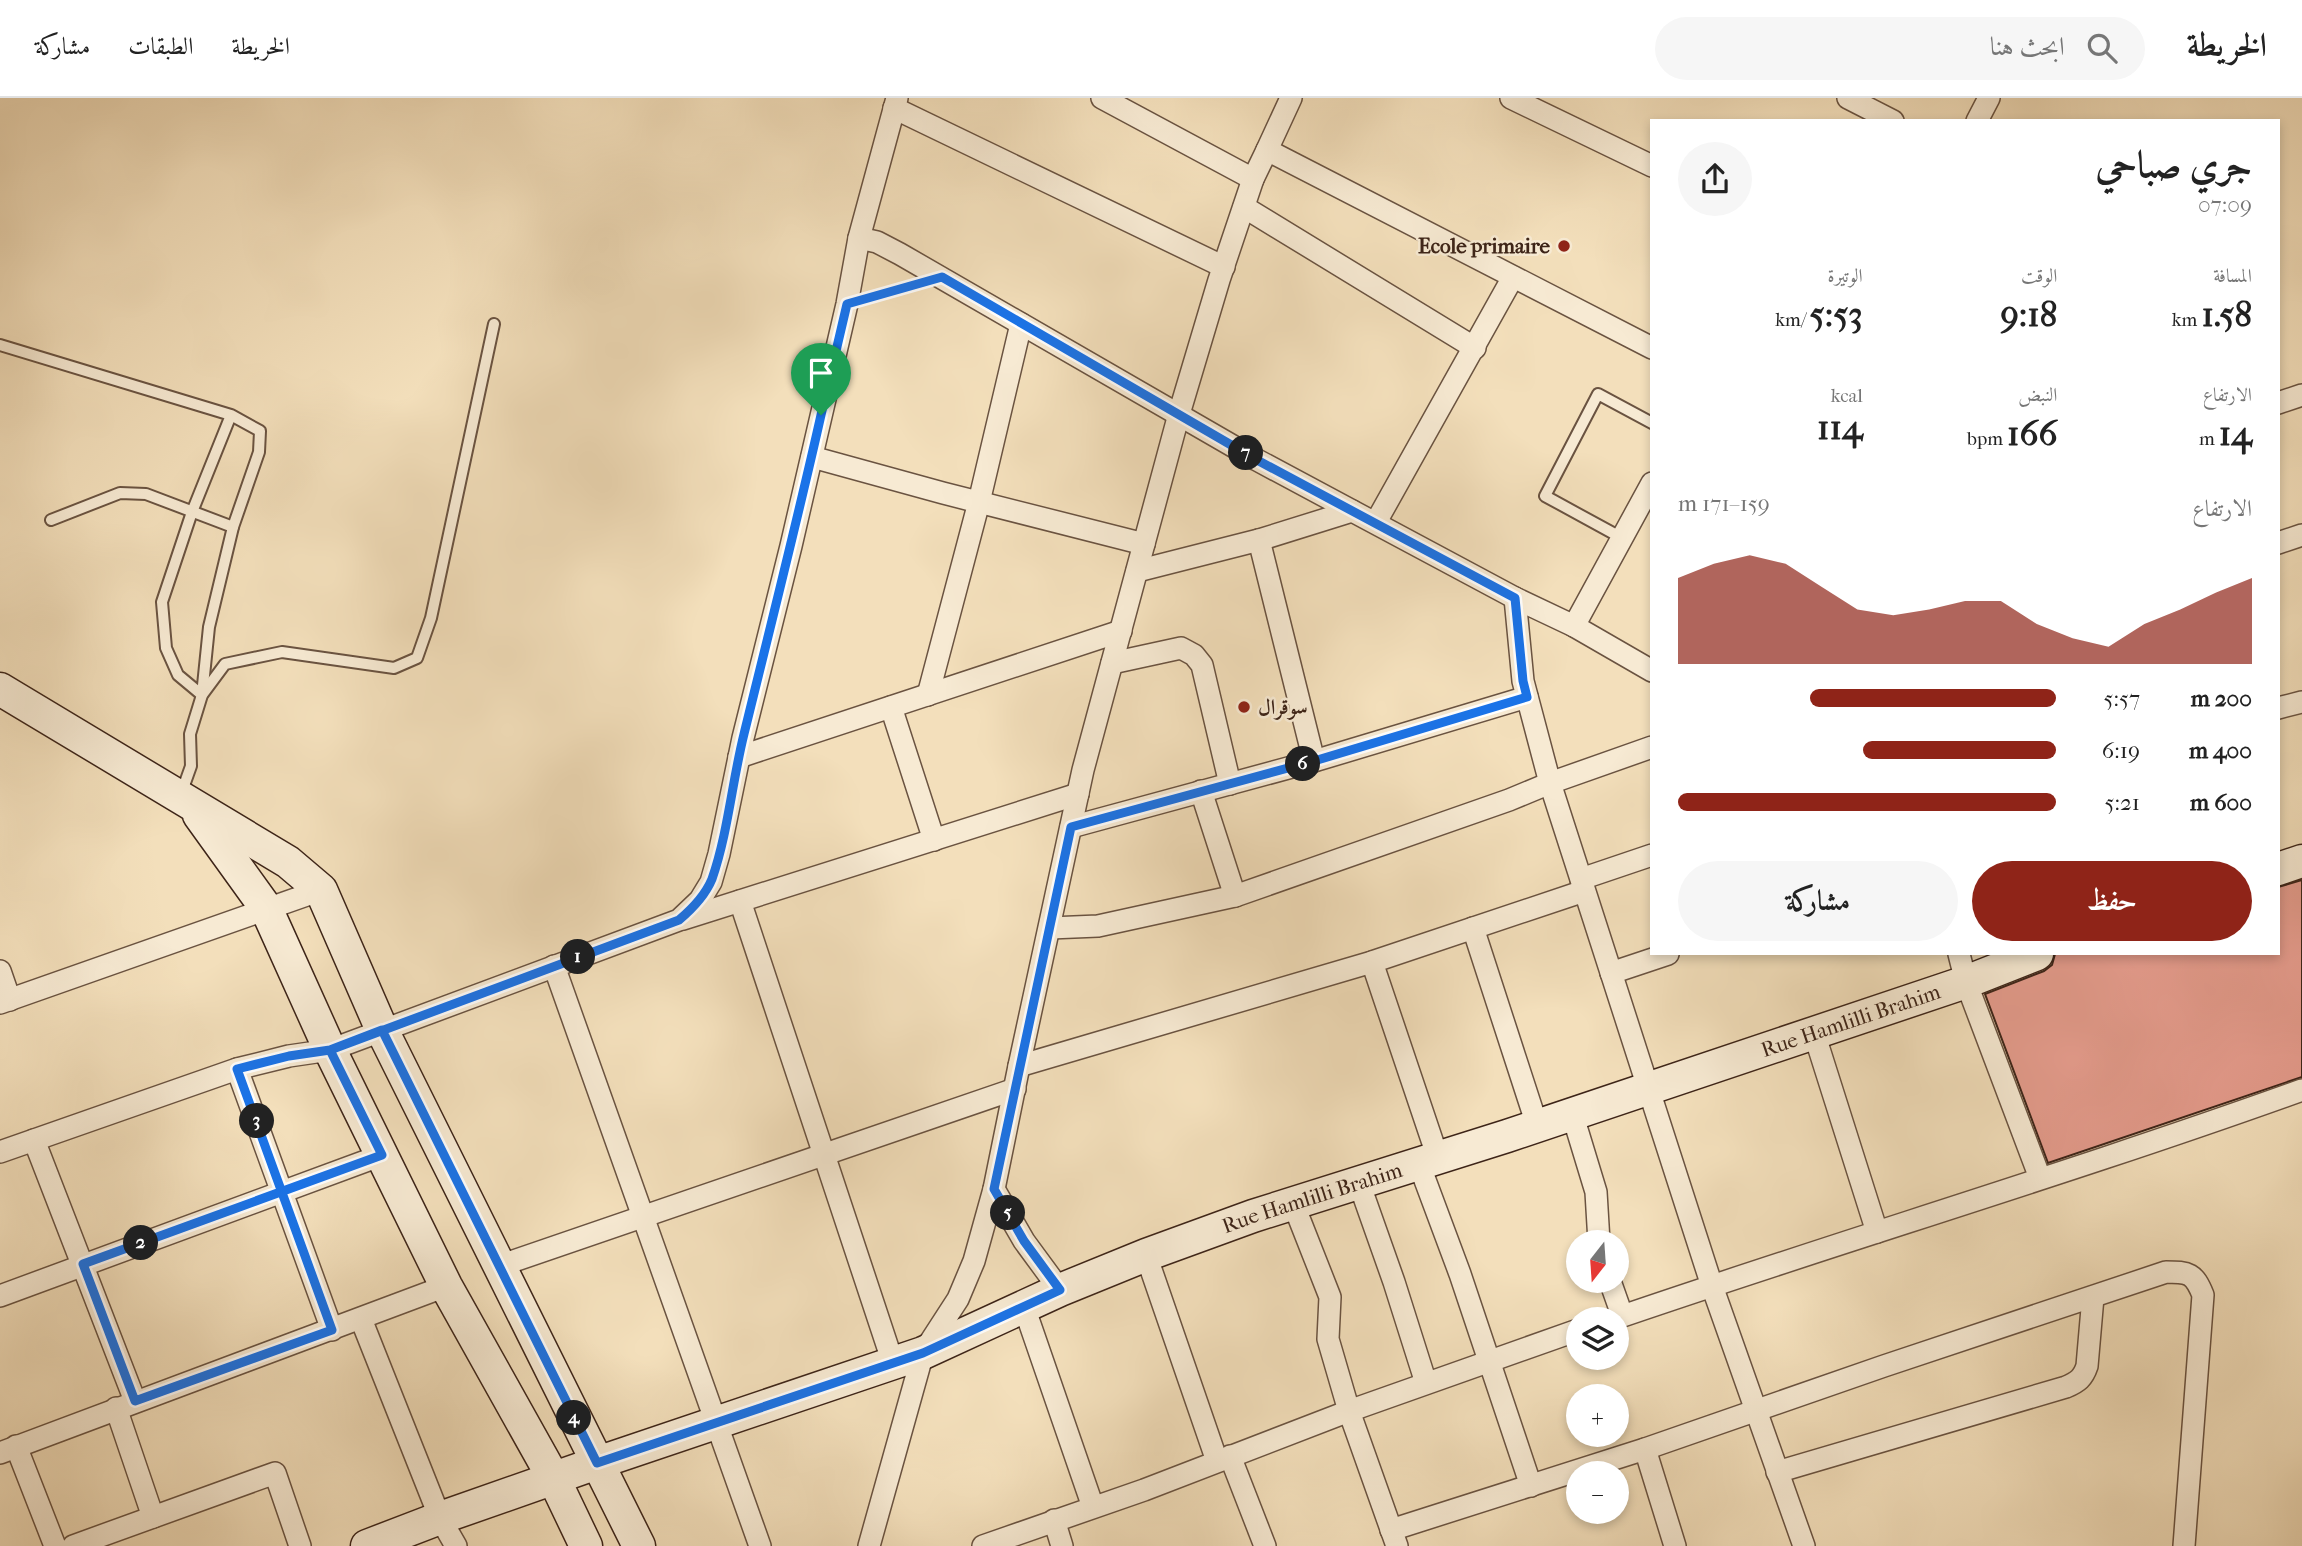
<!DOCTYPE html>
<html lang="ar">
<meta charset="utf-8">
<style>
:root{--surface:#fff;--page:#f6f6f6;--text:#222;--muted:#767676;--line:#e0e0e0;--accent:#8f2418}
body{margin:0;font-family:"IM FELL French Canon",Amiri,serif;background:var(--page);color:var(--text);direction:rtl;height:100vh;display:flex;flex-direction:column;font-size:26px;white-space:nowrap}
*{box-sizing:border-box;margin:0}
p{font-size:23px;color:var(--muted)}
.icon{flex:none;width:38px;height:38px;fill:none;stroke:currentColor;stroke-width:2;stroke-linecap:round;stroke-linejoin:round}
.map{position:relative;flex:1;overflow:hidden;direction:ltr}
.details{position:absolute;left:1650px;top:21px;width:630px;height:836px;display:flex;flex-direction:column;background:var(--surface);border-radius:0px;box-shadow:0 4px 10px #0003;direction:rtl}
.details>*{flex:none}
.needle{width:46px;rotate:197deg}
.fabs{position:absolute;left:1566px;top:1132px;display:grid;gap:14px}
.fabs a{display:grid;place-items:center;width:63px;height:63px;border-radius:50%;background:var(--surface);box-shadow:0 4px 10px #0003;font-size:35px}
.pin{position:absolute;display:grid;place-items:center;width:60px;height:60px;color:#fff;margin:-72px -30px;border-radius:50% 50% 50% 0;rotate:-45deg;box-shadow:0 0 7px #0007}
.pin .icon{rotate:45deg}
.km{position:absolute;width:35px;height:35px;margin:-18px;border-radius:50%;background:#222;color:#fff;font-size:19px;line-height:35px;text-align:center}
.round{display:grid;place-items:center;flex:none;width:74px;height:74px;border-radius:37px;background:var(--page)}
.headline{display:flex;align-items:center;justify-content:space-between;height:119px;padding:0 28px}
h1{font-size:38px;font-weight:700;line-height:52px}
.metrics{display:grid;grid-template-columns:repeat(3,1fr);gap:10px;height:119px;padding:7px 28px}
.metrics div{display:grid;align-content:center}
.metrics b{font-size:35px;font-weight:700}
.metrics small{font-size:19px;font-weight:400}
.metrics p{font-size:19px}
.chart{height:196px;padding:14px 28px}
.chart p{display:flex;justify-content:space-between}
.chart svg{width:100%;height:126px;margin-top:7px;fill:var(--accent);opacity:.7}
.button{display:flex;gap:14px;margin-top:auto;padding:14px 28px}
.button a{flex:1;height:80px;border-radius:42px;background:var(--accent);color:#fff;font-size:28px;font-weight:700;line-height:80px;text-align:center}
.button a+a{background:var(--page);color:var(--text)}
ul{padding:0 28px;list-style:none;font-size:23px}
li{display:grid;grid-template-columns:112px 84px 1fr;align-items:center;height:52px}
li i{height:18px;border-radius:9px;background:var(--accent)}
header{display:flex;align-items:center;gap:42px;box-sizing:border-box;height:98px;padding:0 35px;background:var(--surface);border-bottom:2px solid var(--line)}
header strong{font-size:33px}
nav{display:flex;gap:38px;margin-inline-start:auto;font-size:24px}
.search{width:490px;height:63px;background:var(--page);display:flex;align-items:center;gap:18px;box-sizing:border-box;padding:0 24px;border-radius:38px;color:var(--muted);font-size:26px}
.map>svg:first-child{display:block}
.building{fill:#e49b8c;stroke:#3d2418;stroke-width:2}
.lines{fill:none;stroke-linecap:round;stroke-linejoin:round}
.lane-casing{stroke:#6a5341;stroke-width:14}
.street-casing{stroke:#6a5341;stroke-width:24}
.secondary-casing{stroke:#3d2418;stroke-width:35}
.path{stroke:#3d2418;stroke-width:3.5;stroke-dasharray:5 3.5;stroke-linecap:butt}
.lane{stroke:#f7ead3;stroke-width:10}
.street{stroke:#f7ead3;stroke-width:21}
.secondary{stroke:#f7ead3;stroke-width:32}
.route-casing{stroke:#fff;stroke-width:14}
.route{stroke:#1a73e8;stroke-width:9}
.poi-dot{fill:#8f2418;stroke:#f7ead3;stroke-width:2.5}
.labels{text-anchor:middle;stroke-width:5;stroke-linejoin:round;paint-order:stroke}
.poi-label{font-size:21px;font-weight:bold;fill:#3d2418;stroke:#f7ead3;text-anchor:end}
.street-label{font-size:21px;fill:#3d2418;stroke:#f7ead3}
</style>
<header>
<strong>الخريطة</strong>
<div class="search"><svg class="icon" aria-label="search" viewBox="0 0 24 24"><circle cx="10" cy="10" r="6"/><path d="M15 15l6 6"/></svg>ابحث هنا</div>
<nav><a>الخريطة</a><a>الطبقات</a><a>مشاركة</a></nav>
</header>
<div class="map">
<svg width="2302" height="1448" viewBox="0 0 2302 1448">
<rect width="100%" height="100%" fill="#f3dfbb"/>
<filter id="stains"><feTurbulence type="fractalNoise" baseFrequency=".00286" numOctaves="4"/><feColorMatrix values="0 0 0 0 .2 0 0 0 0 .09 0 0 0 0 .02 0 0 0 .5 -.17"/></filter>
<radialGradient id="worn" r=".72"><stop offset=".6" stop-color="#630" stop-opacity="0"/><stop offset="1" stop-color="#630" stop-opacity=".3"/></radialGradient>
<!-- building -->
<path class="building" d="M2302 782V979L2048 1065 1985 896 2044 873 2052 867 2055 856H2278V789Z"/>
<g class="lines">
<defs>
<g id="lane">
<path d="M0 247 231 317 260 333 259 354 233 429 209 529 202 597 178 577 166 550 162 504 192 414 231 317"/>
<path d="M51 422 120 395 146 396 233 429"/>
<path d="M1622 440 1545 398 1598 296 1652 325"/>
<path d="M181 696 191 668 190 636 202 597 225 566 282 554 394 570 417 560 431 520 494 226"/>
</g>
<g id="street">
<path d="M1102 0 1253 81"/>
<path d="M1511 0 1652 68"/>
<path d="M1848 0 1893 23"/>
<path d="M894 10 1224 169"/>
<path d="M1977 23 1989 0"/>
<path d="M1267 52 1291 0"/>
<path d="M1244 109 1475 250"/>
<path d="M859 140 877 144 900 156 1257 362 1515 500 1574 528 1652 573"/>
<path d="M2278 305 2302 297"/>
<path d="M812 359 943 395 1144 446"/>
<path d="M1376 424 1513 179"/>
<path d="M2278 445 2302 437"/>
<path d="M1137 473 1259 442 1352 413"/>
<path d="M1515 500 1523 583 1550 685 1712 1188 1804 1448"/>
<path d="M1574 528 1652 385"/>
<path d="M1112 565 1181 550 1194 557 1202 567 1230 686"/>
<path d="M928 597 979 404 1021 226"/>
<path d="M891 609 934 742"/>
<path d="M2278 610 2302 604"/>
<path d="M739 659 1121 533"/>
<path d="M1314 663 1527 599"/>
<path d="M1071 729 1314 663 1259 442"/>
<path d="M1581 781 1652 757"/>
<path d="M1235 798 1509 702 1550 685 1652 649"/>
<path d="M740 803 893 1265"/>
<path d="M683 821 1078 696"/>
<path d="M1050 830 1098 828 1235 798 1201 693"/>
<path d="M1473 830 1537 1027"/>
<path d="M1959 856 1966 884 2040 1080"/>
<path d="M1372 864 1438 1060"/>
<path d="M554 868 760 1448"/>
<path d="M0 873 10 902"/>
<path d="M1611 875 1668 856"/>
<path d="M0 905 321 792"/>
<path d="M1814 935 1877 1134"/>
<path d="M1019 968 1372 864 1584 793"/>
<path d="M237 971 332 1232"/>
<path d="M1572 1015 1596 1094 1599 1144"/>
<path d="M34 1042 135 1303"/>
<path d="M0 1054 237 971 289 958 330 952 679 822 700 802 711 784 719 756 743 640 791 448 847 206 859 140 897 0"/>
<path d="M1419 1066 1460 1176 1531 1388"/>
<path d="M1359 1085 1394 1184 1426 1285"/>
<path d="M994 1091 1024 1143 1060 1192"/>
<path d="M1293 1105 1330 1199 1328 1241 1349 1313 1397 1448"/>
<path d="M1146 1157 1217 1363"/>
<path d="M499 1168 1015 991"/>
<path d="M1610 1183 1622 1217"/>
<path d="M0 1198 382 1057"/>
<path d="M1024 1209 1093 1409"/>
<path d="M361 1221 440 1420 456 1448"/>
<path d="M1611 1222C1841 1143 2074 1074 2302 992"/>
<path d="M116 1310 153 1419"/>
<path d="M16 1348 55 1448"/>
<path d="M0 1355 446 1188"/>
<path d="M1230 1358 1265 1448"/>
<path d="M1777 1374 2066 1289C2078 1284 2083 1280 2087 1268L2093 1199"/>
<path d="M1054 1422 1062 1448"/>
<path d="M1391 1432 1645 1351"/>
<path d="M73 1448 275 1375 300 1448"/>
<path d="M869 1448 923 1255 958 1201 974 1163 994 1091 1019 968 1083 672 1179 316 1219 182 1253 81 1267 52 1652 250"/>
<path d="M983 1448 1144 1392 1349 1313 1578 1232"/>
<path d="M1675 1448 1645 1351 1884 1268 2166 1174C2189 1174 2194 1175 2203 1197L2184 1448"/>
</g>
<g id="secondary">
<path d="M0 591 288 764 321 792 382 932 639 1448"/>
<path d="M199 717 266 810 330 952 446 1188 554 1381 586 1448"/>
<path d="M2278 771 2302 763"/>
<path id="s1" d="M367 1448 440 1420 597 1365 923 1255 1060 1192 1146 1157 1253 1118 1507 1038 1966 884 2037 856"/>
</g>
</defs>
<!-- lane casing -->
<use href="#lane" class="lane-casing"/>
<!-- street casing -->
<use href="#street" class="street-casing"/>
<!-- secondary casing -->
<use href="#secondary" class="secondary-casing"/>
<!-- path -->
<path class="path" d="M870 200 913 187"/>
<!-- lane -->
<use href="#lane" class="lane"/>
<!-- street -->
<use href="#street" class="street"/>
<!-- secondary -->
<use href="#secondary" class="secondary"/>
</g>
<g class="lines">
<defs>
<path id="route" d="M821 317C797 424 770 530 744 636 732 684 728 735 712 781 705 798 692 811 679 822L330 952 382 1057 83 1166 135 1303 332 1232 237 971 289 958 330 952 382 932 597 1365 923 1255 1060 1192 1024 1143 994 1091 1071 729 1314 663 1527 599 1523 583 1515 500 1257 362 942 179 847 206 821 317"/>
</defs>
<!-- route casing -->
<use href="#route" class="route-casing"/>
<!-- route -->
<use href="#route" class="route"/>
</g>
<!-- markers -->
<g class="poi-dot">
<circle cx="1564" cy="148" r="7"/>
<circle cx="1244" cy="609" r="7"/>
</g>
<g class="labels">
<!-- poi labels -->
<g class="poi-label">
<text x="1550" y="155">Ecole primaire</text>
<text x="1258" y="616" text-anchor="start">سوقرال</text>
</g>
<!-- street labels -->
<g class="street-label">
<text dy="7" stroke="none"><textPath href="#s1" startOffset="1575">Rue Hamlilli Brahim</textPath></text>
<text dy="7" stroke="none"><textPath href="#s1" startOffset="1008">Rue Hamlilli Brahim</textPath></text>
</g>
</g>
<rect width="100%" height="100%" filter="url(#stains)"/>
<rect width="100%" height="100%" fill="url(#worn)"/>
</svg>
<div class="fabs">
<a><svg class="needle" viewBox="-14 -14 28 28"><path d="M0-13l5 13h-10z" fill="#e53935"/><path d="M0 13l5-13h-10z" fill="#767676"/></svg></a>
<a><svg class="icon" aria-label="layers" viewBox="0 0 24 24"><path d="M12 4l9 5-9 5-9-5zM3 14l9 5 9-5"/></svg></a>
<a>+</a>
<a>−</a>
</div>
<div class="pin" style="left:821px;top:317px;background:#1e9e55"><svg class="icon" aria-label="arrive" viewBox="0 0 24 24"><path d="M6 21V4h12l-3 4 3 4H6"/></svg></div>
<b class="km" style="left:578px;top:859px">1</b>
<b class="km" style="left:141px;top:1145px">2</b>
<b class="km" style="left:257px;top:1023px">3</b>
<b class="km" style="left:574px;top:1320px">4</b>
<b class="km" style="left:1008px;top:1115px">5</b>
<b class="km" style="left:1303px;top:666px">6</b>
<b class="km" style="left:1246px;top:355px">7</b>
<section class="details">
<div class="headline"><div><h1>جري صباحي</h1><p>07:09</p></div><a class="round"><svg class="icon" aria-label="share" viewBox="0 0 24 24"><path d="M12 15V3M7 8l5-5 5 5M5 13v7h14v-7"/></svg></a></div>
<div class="metrics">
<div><p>المسافة</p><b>1.58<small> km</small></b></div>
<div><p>الوقت</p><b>9:18</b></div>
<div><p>الوتيرة</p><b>5:53<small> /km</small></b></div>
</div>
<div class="metrics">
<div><p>الارتفاع</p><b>14<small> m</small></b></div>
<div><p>النبض</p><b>166<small> bpm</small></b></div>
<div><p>kcal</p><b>114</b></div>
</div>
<div class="chart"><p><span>الارتفاع</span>159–171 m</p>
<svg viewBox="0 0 160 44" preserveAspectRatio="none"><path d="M0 44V14L10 9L20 6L30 9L40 17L50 25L60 27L70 25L80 22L90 22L100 30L110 35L120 38L130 30L140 25L150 19L160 14V44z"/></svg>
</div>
<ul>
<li><b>200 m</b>5:57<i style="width:65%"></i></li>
<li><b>400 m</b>6:19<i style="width:51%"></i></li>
<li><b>600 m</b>5:21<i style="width:100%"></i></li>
</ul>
<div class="button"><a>حفظ</a><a>مشاركة</a></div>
</section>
</div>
